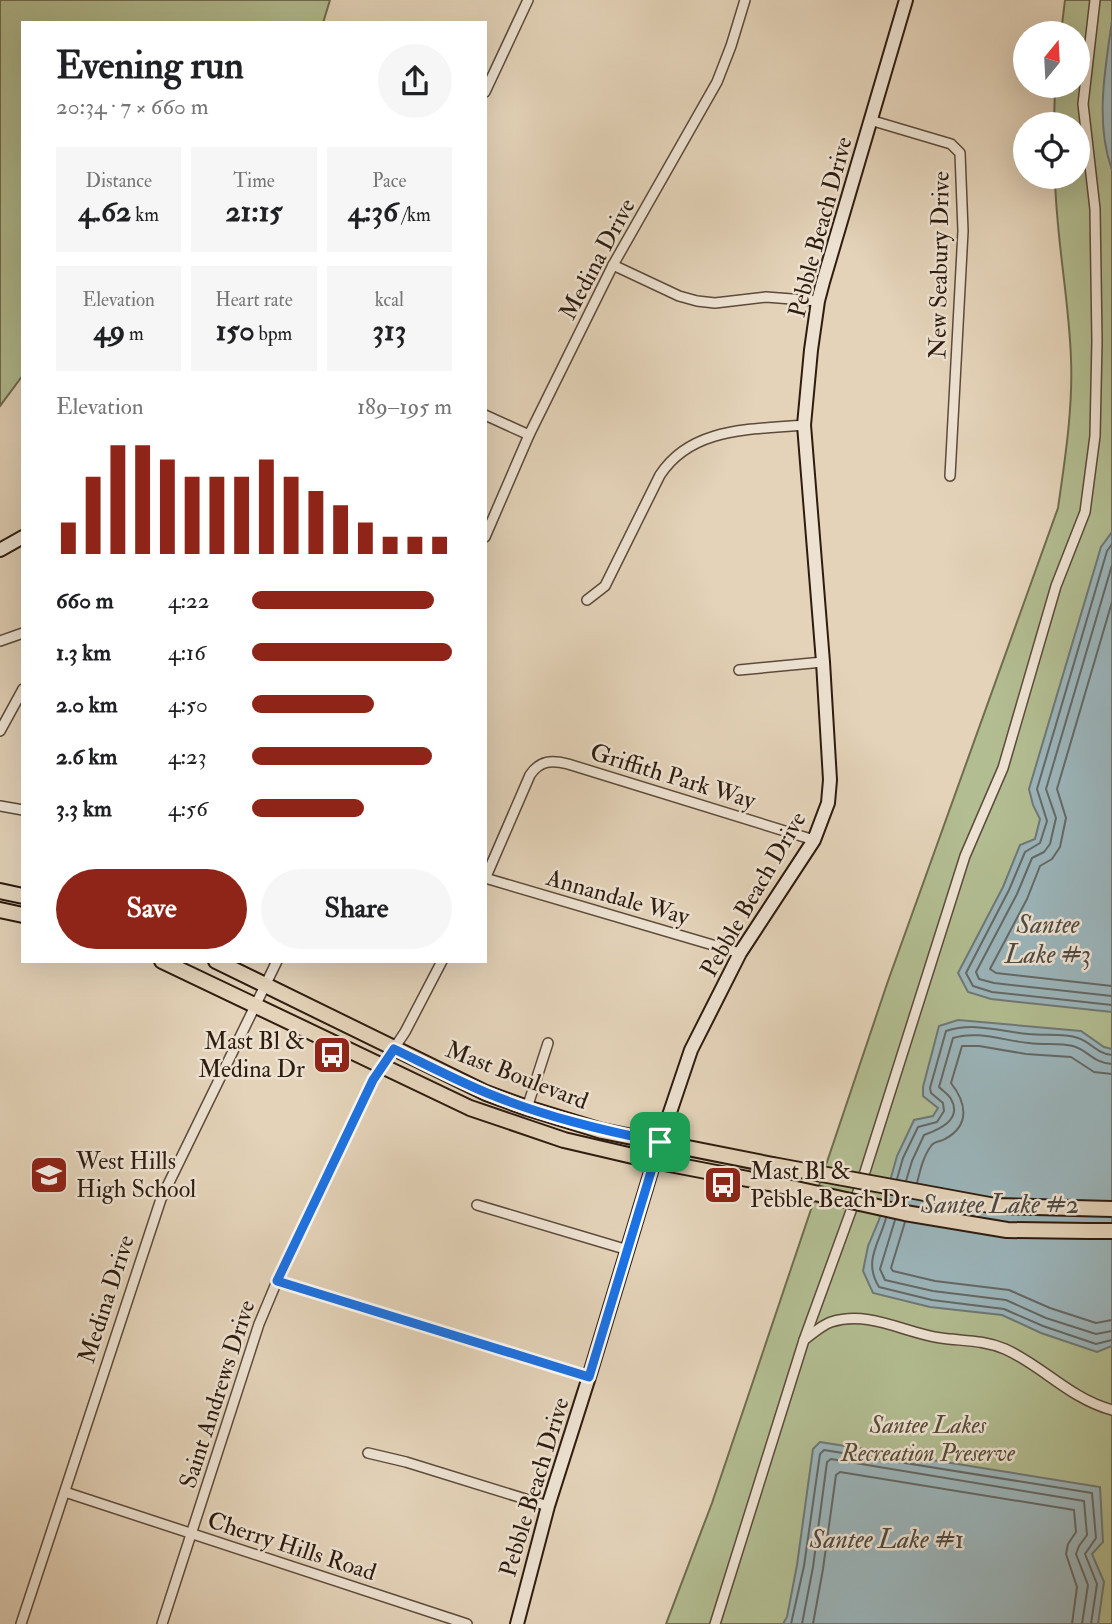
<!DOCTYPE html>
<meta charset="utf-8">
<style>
:root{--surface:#fff;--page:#f6f6f6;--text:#202124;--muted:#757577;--accent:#8f2418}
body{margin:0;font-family:"IM FELL Double Pica",serif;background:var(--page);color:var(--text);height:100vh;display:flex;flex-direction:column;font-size:26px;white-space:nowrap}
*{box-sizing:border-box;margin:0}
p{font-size:23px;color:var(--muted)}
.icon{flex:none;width:38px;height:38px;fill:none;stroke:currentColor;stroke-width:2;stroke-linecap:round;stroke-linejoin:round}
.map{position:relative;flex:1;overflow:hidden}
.sheet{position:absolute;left:21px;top:21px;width:466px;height:942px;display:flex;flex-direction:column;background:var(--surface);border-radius:0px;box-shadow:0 7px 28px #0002}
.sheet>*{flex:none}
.needle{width:46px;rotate:18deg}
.fabs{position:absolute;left:1013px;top:21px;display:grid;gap:14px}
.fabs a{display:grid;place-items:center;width:77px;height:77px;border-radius:50%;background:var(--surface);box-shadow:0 7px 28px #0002;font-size:35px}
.pin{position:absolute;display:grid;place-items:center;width:60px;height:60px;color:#fff;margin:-30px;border-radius:14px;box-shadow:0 4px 10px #0006}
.round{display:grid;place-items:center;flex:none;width:74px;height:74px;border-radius:37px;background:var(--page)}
.headline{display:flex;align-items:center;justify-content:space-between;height:119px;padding:0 35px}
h1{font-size:38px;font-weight:700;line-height:52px}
.metrics{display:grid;grid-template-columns:repeat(3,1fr);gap:10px;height:119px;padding:7px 35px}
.metrics div{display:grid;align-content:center;border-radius:0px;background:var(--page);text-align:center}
.metrics b{font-size:30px;font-weight:700}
.metrics small{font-size:19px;font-weight:400}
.metrics p{font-size:19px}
.chart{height:196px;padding:14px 35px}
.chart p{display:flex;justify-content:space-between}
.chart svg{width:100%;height:126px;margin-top:7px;stroke:var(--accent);stroke-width:6}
.primary-button{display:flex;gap:14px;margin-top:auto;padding:14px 35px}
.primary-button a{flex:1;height:80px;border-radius:42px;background:var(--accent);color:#fff;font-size:28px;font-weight:700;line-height:80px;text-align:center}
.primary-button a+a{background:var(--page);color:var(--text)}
ul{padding:0 35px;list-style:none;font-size:23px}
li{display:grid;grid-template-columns:112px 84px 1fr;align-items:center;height:52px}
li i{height:18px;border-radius:9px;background:var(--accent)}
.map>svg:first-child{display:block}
.green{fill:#b2bd91;stroke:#706c50;stroke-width:2}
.water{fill:#9bb5bb;stroke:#6f7876;stroke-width:2}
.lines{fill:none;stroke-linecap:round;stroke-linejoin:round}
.shore{stroke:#646865;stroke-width:2}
.street-casing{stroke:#5c4a3a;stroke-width:12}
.secondary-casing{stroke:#2e1c0f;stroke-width:16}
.primary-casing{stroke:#2e1c0f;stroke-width:18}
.street{stroke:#ede2d2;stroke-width:9}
.secondary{stroke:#ede2d2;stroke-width:12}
.primary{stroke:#e4d3b9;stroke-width:14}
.primary-bridge-casing{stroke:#2e1c0f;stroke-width:18;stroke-linecap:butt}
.primary-bridge{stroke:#e4d3b9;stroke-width:14}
.route-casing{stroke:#fff;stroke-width:14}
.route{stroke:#1a73e8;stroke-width:9}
.labels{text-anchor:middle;stroke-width:5;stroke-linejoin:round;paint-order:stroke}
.street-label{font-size:24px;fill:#2e1c0f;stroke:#ede2d2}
.poi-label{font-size:24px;fill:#2e1c0f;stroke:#ede2d2;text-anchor:start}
.park-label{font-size:24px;font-style:italic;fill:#564c36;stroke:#ede2d2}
.water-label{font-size:26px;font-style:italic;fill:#4f4a43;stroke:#ede2d2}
</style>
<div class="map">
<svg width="1112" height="1624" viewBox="0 0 1112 1624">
<rect width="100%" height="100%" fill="#e4d3b9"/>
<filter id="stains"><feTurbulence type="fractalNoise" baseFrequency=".00286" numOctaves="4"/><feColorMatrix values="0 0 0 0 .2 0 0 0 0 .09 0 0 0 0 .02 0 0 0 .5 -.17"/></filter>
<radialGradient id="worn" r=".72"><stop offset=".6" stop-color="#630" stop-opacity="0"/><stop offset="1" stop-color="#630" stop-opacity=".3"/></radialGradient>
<!-- green -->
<g class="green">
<path d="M0 0H330L323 23H23V375L0 406Z"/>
<path d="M1065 0H1112V1624H666L712 1503 888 981 1058 508C1065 459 1073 409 1071 359 1069 298 1056 238 1055 177H1078V124H1054L1055 86H1078V33H1061Z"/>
</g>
<!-- water -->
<g class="water">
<path d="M1112 21V170C1095 123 1105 69 1112 21Z"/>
<path d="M1112 532V1012L991 999 968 992 958 973 1003 887 1020 845 1035 839 1040 819 1033 805 1029 789 1101 547Z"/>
<path d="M958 1020 1081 1031 1104 1047 1112 1049V1346L1097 1352 1041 1333 1002 1315 930 1307 873 1293 863 1271 868 1246 879 1220 897 1156 914 1120 933 1116 938 1108 923 1096V1087L939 1026Z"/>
<path d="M820 1442 1100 1487 1103 1542 1092 1554 1104 1582 1098 1624H783L787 1617 797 1565 813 1449Z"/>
</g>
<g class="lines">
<!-- shore -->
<g class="shore">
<path d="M1112 544 1107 551 1037 789 1047 821 1040 843 1025 852 1009 890 966 973 973 986 992 992 1112 1005"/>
<path d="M1112 565 1046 789 1056 818 1050 844 1044 852 1032 858 1017 894 976 972 979 979 994 983 1112 996"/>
<path d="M1112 602 1057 789 1066 818 1060 847 1052 859 1040 866 1027 899 990 969 996 973 1112 986"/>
<path d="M897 1179 903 1158 918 1127 937 1122 944 1111 943 1103 931 1093 930 1088 946 1031C973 1022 1000 1031 1028 1034 1044 1036 1064 1033 1078 1038 1091 1042 1097 1054 1112 1055"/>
<path d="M906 1181 912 1161 924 1135C938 1130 963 1120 951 1099 948 1094 943 1091 939 1087L953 1038C977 1030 1005 1041 1029 1043 1043 1045 1059 1043 1073 1046 1088 1050 1093 1063 1112 1064"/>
<path d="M917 1183C920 1171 923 1157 931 1146 934 1141 940 1142 945 1139 971 1125 966 1102 951 1083L962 1046H979L1026 1054 1071 1057 1094 1072 1112 1074"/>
<path d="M886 1218C879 1244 863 1261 879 1287L932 1300 1004 1309 1043 1326 1096 1344 1112 1340"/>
<path d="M895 1220 880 1269 885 1280 933 1291 1006 1300 1046 1318 1096 1334 1112 1331"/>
<path d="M905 1222 891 1268 893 1271 935 1281 1009 1290 1050 1308 1096 1323 1112 1320"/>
<path d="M791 1624 804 1566 820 1454 824 1450 1092 1493 1096 1538 1085 1554 1097 1584 1091 1624"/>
<path d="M802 1624 813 1567 827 1462 831 1459 1084 1501 1087 1535 1079 1546 1076 1554 1088 1585 1082 1624"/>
<path d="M813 1624 823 1569 836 1475 840 1472 1074 1510 1076 1532 1068 1544 1066 1554 1077 1587 1072 1624"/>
</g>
<defs>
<g id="street">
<path d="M485 92 528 0"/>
<path d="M870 120 951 144 960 153 963 231 950 476"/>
<path d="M613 265 679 296 697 301 715 303 766 297 818 301"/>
<path d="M485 415 529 435"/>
<path d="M485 537 529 435 613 265 717 82 731 46 745 0"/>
<path d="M587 600 605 586 660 475C692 426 752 430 804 425"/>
<path d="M0 641 23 633"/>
<path d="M739 670 823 662"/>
<path d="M0 731 23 689"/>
<path d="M0 806 23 810"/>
<path d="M485 878 740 953"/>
<path d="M485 879 530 775C540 760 552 760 568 764L814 840"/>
<path d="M527 1108 548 1043"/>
<path d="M477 1205 628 1250"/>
<path d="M277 1281 589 1377"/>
<path d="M804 1340 863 1178 965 856 1003 768 1056 586 1085 512 1095 436 1097 341 1095 209 1083 104 1095 0"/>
<path d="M368 1453 406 1462 548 1506"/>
<path d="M65 1492 467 1624"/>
<path d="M21 1624 161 1199 277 961"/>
<path d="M162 1624 259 1324 277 1281 373 1080 405 1032 442 961"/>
<path d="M715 1624 804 1340C812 1334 822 1325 831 1322 870 1310 904 1333 941 1338 963 1341 984 1340 1005 1349 1043 1366 1069 1398 1112 1410"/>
</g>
<g id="secondary">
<path d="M0 550 23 537"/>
<path d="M517 1624 548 1506 589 1377 660 1142 691 1050 740 953 814 840 828 803 830 780 823 662 804 425 811 350 818 301 823 282 906 0"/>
</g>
<g id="primary">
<path d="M0 891 23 896"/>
<path d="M0 910 23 915"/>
<path d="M162 961 470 1108 564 1140 654 1161 769 1183"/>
<path d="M216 961 486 1093 527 1108 602 1131 773 1165"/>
<path d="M1089 1231H1112"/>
</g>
</defs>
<!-- street casing -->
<use href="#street" class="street-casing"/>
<!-- secondary casing -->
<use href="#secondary" class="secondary-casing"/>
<!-- primary casing -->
<use href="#primary" class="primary-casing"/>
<!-- street -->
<use href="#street" class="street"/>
<!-- secondary -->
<use href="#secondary" class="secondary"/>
<!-- primary -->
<use href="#primary" class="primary"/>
<defs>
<g id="primary-bridge">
<path d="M773 1165 995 1206 1112 1209"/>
<path d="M769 1183 905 1213 1007 1230 1089 1231"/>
</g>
</defs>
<!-- primary-bridge casing -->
<use href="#primary-bridge" class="primary-bridge-casing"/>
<!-- primary-bridge -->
<use href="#primary-bridge" class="primary-bridge"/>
</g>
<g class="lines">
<defs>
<path id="route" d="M394 1049C425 1064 456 1080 487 1093 543 1116 601 1130 660 1142L589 1377 277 1281 373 1080Z"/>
</defs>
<!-- route casing -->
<use href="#route" class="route-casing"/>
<!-- route -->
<use href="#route" class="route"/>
</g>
<!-- icons -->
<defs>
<symbol id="bus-square" viewBox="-11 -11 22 22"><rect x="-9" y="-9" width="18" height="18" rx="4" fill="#8f2418" stroke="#ede2d2"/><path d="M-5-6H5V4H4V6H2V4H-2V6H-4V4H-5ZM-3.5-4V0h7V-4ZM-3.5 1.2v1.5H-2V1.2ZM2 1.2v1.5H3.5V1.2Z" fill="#fff"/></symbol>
<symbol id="school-square" viewBox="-11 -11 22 22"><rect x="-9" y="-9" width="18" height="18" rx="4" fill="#8f2418" stroke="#ede2d2"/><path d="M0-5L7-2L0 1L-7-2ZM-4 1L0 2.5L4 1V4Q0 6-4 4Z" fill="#fff"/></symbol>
</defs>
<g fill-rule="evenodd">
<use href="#bus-square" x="310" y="1033" width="44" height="44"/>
<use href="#school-square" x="27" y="1153" width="44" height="44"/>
<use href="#bus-square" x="701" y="1163" width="44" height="44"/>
</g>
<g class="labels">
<!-- street labels -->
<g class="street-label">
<text transform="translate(820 227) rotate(-75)" y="8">Pebble Beach Drive</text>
<text transform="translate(597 259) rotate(-62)" y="8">Medina Drive</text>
<text transform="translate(939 265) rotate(-89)" y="8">New Seabury Drive</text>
<text transform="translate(673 776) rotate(17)" y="8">Griffith Park Way</text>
<text transform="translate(753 894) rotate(-60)" y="8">Pebble Beach Drive</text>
<text transform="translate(618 897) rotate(16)" y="8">Annandale Way</text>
<text transform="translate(517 1075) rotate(21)" y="8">Mast Boulevard</text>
<text transform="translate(106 1299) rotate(-72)" y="8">Medina Drive</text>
<text transform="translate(217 1394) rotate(-72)" y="8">Saint Andrews Drive</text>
<text transform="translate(534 1487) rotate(-73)" y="8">Pebble Beach Drive</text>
<text transform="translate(292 1546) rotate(18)" y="8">Cherry Hills Road</text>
</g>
<!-- poi labels -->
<g class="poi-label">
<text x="305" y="1049" text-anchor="end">Mast Bl &amp;<tspan x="305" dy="28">Medina Dr</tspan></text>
<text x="76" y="1169">West Hills<tspan x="76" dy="28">High School</tspan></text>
<text x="750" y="1179">Mast Bl &amp;<tspan x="750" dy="28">Pebble Beach Dr</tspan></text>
</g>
<!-- park labels -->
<g class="park-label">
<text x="928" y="1433">Santee Lakes<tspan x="928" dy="28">Recreation Preserve</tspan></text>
</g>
<!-- water labels -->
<g class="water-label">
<text x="1048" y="933">Santee<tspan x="1048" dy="30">Lake #3</tspan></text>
<text x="1000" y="1213">Santee Lake #2</text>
<text x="887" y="1548">Santee Lake #1</text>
</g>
</g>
<rect width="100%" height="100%" filter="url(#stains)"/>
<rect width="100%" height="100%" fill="url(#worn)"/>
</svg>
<div class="fabs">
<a><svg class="needle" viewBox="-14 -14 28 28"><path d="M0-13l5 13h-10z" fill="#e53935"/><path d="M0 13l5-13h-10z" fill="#757577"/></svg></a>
<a><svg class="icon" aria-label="locate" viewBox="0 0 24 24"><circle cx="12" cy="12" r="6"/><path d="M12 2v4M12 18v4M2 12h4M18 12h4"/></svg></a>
</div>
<div class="pin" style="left:660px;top:1142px;background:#1e9e55"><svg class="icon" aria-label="arrive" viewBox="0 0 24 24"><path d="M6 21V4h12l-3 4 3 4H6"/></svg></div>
<section class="sheet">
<div class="headline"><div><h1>Evening run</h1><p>20:34 · 7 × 660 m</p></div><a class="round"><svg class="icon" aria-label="share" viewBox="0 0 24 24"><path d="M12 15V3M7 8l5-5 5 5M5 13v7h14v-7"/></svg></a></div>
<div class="metrics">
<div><p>Distance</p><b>4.62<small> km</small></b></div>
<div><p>Time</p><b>21:15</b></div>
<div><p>Pace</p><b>4:36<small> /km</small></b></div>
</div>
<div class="metrics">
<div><p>Elevation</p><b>49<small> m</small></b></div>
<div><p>Heart rate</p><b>150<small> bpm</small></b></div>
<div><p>kcal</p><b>313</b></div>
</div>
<div class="chart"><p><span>Elevation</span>189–195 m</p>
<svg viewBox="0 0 160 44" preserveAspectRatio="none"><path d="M5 44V33M15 44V17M25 44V6M35 44V6M45 44V11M55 44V17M65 44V17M75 44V17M85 44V11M95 44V17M105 44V22M115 44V27M125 44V33M135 44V38M145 44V38M155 44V38"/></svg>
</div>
<ul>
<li><b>660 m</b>4:22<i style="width:91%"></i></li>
<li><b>1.3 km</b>4:16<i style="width:100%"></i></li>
<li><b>2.0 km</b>4:50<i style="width:61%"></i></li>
<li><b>2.6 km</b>4:23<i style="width:90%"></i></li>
<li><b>3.3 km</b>4:56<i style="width:56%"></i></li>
</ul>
<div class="primary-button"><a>Save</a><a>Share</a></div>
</section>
</div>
